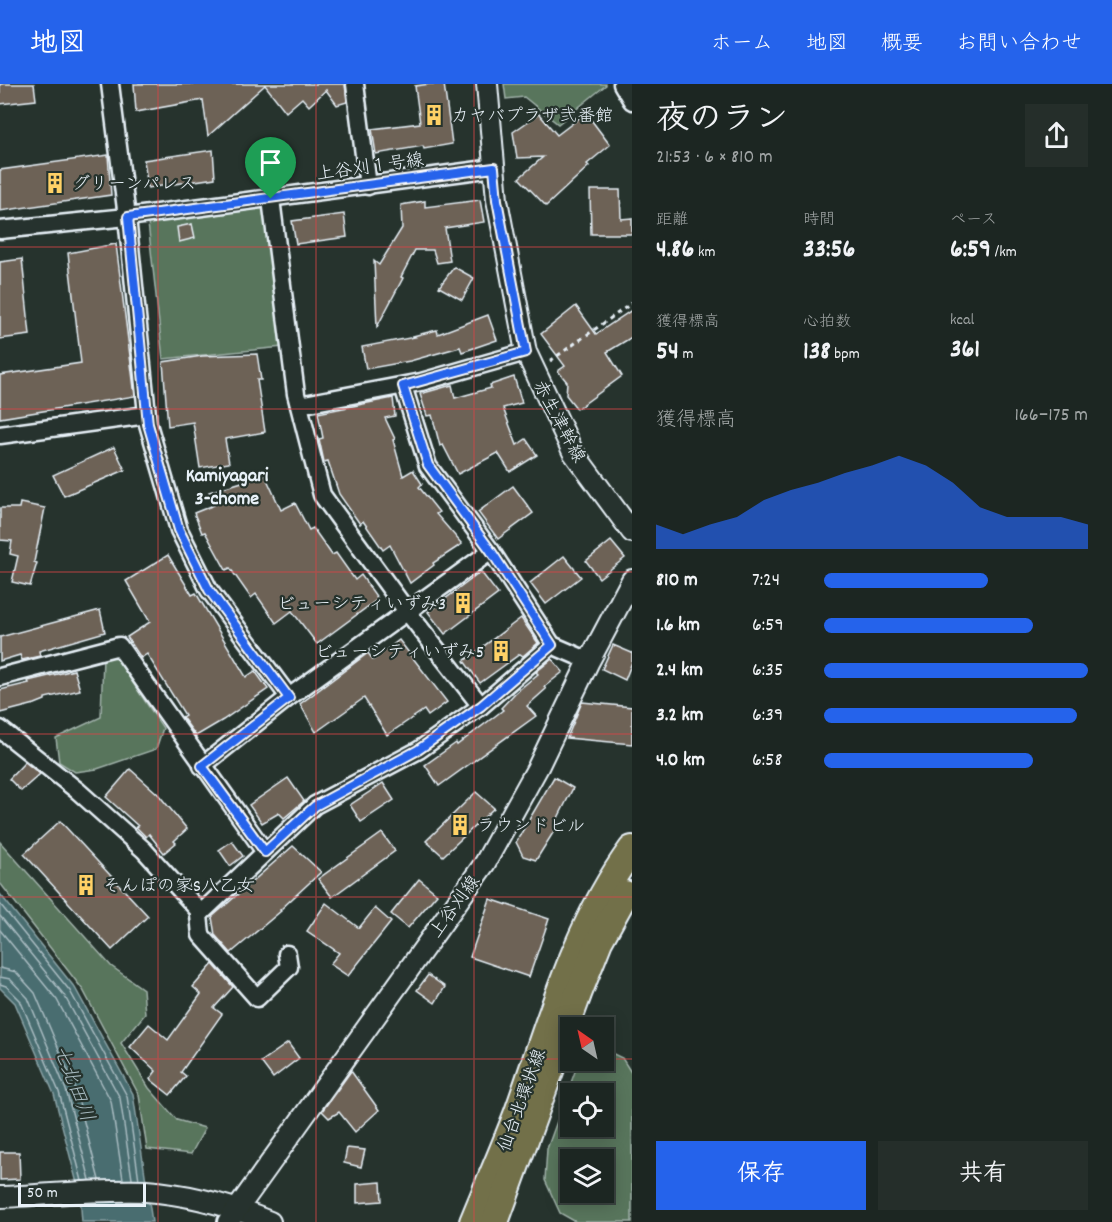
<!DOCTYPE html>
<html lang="ja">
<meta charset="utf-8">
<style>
:root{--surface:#1c2622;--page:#252e2a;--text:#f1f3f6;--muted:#a0a5a5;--line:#3a4340;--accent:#2563eb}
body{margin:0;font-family:Dekko,"Klee One",sans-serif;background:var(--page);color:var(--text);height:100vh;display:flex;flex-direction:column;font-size:22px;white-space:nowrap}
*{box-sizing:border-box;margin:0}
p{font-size:20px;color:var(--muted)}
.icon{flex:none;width:33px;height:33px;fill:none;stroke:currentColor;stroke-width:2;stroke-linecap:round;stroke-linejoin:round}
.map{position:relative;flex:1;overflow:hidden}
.sheet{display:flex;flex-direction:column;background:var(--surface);width:480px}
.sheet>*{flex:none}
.needle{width:39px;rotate:326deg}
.controls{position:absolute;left:560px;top:933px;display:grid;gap:12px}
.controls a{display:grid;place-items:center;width:54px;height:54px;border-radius:0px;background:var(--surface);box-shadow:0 3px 15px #0003,0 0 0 2px var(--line);font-size:30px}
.scale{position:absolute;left:18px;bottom:15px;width:128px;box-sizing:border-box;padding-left:6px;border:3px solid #e8f1f8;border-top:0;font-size:16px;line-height:21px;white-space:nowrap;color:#e8f1f8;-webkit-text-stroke:4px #26332d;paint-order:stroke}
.pin{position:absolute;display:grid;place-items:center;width:51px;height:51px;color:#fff;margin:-62px -26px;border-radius:50% 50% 50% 0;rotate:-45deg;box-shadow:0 0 6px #0007}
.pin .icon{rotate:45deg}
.round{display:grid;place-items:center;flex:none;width:63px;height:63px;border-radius:0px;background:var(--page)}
.head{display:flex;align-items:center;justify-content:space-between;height:102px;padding:0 24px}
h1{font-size:33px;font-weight:700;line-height:45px}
.stats{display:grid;grid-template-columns:repeat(3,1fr);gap:9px;height:102px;padding:6px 24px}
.stats div{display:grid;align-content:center}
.stats b{font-size:26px;font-weight:700}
.stats small{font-size:16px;font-weight:400}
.stats p{font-size:16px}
.chart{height:168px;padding:12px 24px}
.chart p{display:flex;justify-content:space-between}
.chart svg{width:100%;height:108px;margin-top:6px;fill:var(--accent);opacity:.7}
.primary-button{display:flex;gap:12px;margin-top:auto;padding:12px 24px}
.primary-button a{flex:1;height:69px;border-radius:0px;background:var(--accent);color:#fff;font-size:24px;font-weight:700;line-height:69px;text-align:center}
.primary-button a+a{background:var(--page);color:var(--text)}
ul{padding:0 24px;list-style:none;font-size:20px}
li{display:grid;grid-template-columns:96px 72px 1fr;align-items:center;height:45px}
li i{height:15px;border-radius:8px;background:var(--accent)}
header{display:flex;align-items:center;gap:36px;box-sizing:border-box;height:84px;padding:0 30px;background:var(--accent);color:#fff}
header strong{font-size:28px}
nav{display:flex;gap:33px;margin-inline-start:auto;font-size:21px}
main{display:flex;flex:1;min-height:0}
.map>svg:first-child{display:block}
.green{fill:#59745b;stroke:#a0b2aa;stroke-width:1.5;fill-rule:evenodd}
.water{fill:#4a6d70;stroke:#89a2a6;stroke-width:1.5}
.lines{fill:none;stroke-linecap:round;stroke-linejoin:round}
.shore{stroke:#a9bcc2;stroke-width:1.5}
.building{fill:#6d6257;stroke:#e8f1f8;stroke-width:1.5}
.minor-casing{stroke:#e8f1f8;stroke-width:21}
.tertiary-casing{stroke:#e8f1f8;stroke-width:24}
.primary-casing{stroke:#e8f1f8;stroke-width:30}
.path{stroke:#e8f1f8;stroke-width:3;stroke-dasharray:4.5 4.5;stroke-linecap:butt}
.minor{stroke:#26332d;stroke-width:16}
.tertiary{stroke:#26332d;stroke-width:20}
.primary{stroke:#726f4a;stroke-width:26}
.route-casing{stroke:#fff;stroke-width:12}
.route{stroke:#2563eb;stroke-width:8}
.grid{fill:none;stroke:#d94647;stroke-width:1.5;stroke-opacity:0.55}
.labels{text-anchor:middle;stroke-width:4.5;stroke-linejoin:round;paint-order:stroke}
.poi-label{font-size:18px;fill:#e8f1f8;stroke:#26332d;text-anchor:start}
.street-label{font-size:18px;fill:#e8f1f8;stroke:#26332d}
.neighbourhood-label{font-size:20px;font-weight:bold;fill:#e8f1f8;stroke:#26332d}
.water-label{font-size:20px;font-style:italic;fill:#a9bcc2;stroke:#26332d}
</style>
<header>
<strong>地図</strong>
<nav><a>ホーム</a><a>地図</a><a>概要</a><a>お問い合わせ</a></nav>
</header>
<main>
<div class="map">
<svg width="632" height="1138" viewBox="0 0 632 1138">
<rect width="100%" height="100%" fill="#26332d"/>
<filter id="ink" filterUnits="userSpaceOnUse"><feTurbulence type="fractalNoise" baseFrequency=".0167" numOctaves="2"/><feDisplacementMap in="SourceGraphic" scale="12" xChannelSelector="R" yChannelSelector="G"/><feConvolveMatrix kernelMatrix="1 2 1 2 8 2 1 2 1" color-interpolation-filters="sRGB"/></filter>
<g filter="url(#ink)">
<!-- green -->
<g class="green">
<path d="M504 0H606V1L558 40 524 13 506 15Z"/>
<path d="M265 122 283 263 163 275 148 139Z"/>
<path d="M115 572 163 644 156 665 97 685 75 688 59 678 56 654 101 633 103 573Z"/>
<path d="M0 758 111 882 143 905 145 930 121 959 149 1004 177 1036 205 1044 191 1070 147 1065 139 1011 83 906 0 799Z"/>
<path d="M603 965 622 974 632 990V1138H576L560 1129 545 1096 547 1065 577 982 580 977 603 976ZM570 1010H603V1042H570ZM570 1076H603V1108H570Z"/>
</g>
<!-- water -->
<path class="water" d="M0 810 75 904 133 1010 152 1138H82L80 1111 54 1010 15 919 0 904Z"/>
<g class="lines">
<!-- shore -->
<g class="shore">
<path d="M0 820 70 907 127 1012 139 1096"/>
<path d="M0 832 64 911 120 1014 132 1095"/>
<path d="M0 846 57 916 111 1017 123 1095"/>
<path d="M0 884 16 888 35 909 75 1003 99 1096"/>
<path d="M0 893 10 895 28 914 66 1006 90 1096"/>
<path d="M0 900 6 902 20 916 59 1008 82 1097"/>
</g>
</g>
<!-- building -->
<g class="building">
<path d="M0 0H34L36 16 0 20Z"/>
<path d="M134 0H345L347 18 337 21 326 6 309 22 302 14 286 28 265 1 208 52 203 16 136 28Z"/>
<path d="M430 0H444L452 60 424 65 423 62 376 70 372 45 420 39 415 2Z"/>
<path d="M586 29 610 61 587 80 589 82 546 122 519 94 543 73 517 74 513 48 539 30 557 51Z"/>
<path d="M213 66 215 94 148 104 144 76Z"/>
<path d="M108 71 111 111 0 127V86Z"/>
<path d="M590 106H620L621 135 632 134V150H591Z"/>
<path d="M480 116 484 138 445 144 450 177 437 179 433 166H415L401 193 403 194 377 243 374 177 379 181 402 144 401 121 425 117V123Z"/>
<path d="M344 130 347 153 296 160 292 137Z"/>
<path d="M192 140 195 154 179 158 177 143Z"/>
<path d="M116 160 135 312 0 334V291L81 279 68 169Z"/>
<path d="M22 175 30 251 0 255V178Z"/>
<path d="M454 183 474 194 462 216 439 203Z"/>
<path d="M576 222 596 250 632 226V253L607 268 622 292 577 325 566 311 567 298 558 287 565 282 541 250Z"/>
<path d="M488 231 497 256 462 268 460 263 410 277 366 285 362 263 415 253 413 252 437 246 438 250Z"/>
<path d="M257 270 261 296H257L265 348 225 355 229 379 200 384 193 338 168 342 163 278 202 272Z"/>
<path d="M514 293 522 319 503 324 517 361 526 355 537 371 510 388 498 369 458 390 443 361 440 362 432 331 427 332 420 310 452 301 455 314 491 304 490 301Z"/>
<path d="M393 314 395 332 385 334 395 355 393 356 403 392 413 386 422 400 419 403 439 428 436 430 462 460 433 479 434 481 410 499 390 461 383 466 363 437 360 440 339 410 328 377 324 378 319 355 323 354 318 329Z"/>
<path d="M114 363 125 386 64 412 53 391Z"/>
<path d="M265 391 281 426 295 419 309 446 313 444 332 471 336 469 355 496 361 491 378 515 317 560 292 527 276 539 256 510 251 514 230 484 226 486 205 448 202 449 194 429 214 421 209 408Z"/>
<path d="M513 402 533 429 498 455 478 428Z"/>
<path d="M20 419 45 424 34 478 37 479 30 502 12 498 18 472 10 470 12 457 0 456V424H19Z"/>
<path d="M611 457 625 474 599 494 586 477Z"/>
<path d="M168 471 192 511 196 509 246 593 255 587 268 605 223 636 196 652 182 633 185 631 147 570 141 574 127 553 150 538 126 497Z"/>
<path d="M564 472 581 493 546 520 530 499Z"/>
<path d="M481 488 498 510 445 550 428 528Z"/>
<path d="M100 526 105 548 39 567 40 572 22 576 20 571 0 577V553Z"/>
<path d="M521 534 538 559 523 572 520 570 480 599 464 577Z"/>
<path d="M399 556 447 618 428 632 424 626 387 651 364 614 316 648 300 620 368 569 373 576Z"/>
<path d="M613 561 632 569V578L625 596 602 585Z"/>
<path d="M552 575 563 588 544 603 546 605 527 622 536 632 439 702 425 681 456 659 457 661 503 626 501 624 515 609 538 590 536 588Z"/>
<path d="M74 586 80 606 45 614V616L35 620 0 629V606L29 599 28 597Z"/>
<path d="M582 618 632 623V660L567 654Z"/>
<path d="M25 678 40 690 21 707 9 695Z"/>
<path d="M130 685 158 710 187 745 174 757 176 759 164 769 149 750 146 753 136 743 138 742 106 713Z"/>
<path d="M554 693 573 704 555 740 558 741 536 776 523 772 516 758Z"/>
<path d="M288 694 304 717 284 734 279 729 262 739 249 721Z"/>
<path d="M383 699 394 716 361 738 350 721Z"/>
<path d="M476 708 494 724 443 772 426 757Z"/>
<path d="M60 737 148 832 112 866 24 770Z"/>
<path d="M382 749 395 767 332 813 318 795Z"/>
<path d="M232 757 243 772 230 782 219 766Z"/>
<path d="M293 762 321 788 280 826 281 827 231 869 215 851 212 833Z"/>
<path d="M419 795 437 810 408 844 391 830Z"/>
<path d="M490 815 549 835 529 893 470 873Z"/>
<path d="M326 819 359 844 375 824 391 838 348 892 330 880 339 869 307 847Z"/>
<path d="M213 880 233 903 214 924 222 930 181 988 186 992 170 1011 150 995 156 987 130 963 149 940 168 956 201 910 193 903Z"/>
<path d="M428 891 445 903 435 919 417 906Z"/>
<path d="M288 959 299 974 273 994 261 978Z"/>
<path d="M351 987 379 1026 355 1048 339 1028 329 1034 322 1027Z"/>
<path d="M347 1064 365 1066 361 1083 344 1079Z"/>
<path d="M0 1068H19L20 1095 0 1096Z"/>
<path d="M381 1098 382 1117 357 1119V1100Z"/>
</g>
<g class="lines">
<defs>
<g id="minor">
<path d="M110 0 127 133 148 340 179 446 209 506 289 613"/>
<path d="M355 0 368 102"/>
<path d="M622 0 632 17"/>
<path d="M271 115 296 310 322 411 406 526 481 622"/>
<path d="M0 146 127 133 494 84"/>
<path d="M403 302 428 382 491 467 552 561 589 577"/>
<path d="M299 321 421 298 526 268"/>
<path d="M0 351 147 331"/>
<path d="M0 593 119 562 265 768"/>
<path d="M0 645 78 707 144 766 201 829"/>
<path d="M202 682 289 613 491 467"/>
<path d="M287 870 289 883 257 914 201 851 199 831 315 721 419 666 481 622 552 561"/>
</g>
<g id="tertiary">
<path d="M487 0 497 116 526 268 573 368 632 448"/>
<path d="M0 1113C48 1111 98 1105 146 1107 189 1110 231 1122 270 1138"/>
<path d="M228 1138 485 779 538 683 589 577 632 496"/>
</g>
<g id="primary">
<path d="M473 1138C488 1101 504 1065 518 1028 550 938 575 843 632 765"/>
<path d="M495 1138 578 910 599 857 625 810"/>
</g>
</defs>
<!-- minor casing -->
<use href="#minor" class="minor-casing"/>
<!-- tertiary casing -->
<use href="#tertiary" class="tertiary-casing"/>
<!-- primary casing -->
<use href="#primary" class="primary-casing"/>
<!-- path -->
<path class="path" d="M550 277 632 219"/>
<!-- minor -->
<use href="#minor" class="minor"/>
<!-- tertiary -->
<use href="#tertiary" class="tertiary"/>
<!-- primary -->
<use href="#primary" class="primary"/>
</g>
</g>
<g class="lines" filter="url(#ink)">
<defs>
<path id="route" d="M494 84 497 116 526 268 403 302 428 381 491 467 552 561 481 622 418 666 315 722 265 768 202 682 289 614 209 506 179 446 148 340 128 133Z"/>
</defs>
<!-- route casing -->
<use href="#route" class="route-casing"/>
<!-- route -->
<use href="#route" class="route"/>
</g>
<!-- grid -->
<path class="grid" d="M158 0V1138M316 0V1138M474 0V1138M0 163H632M0 325H632M0 488H632M0 650H632M0 813H632M0 975H570M603 975H632"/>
<!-- icons -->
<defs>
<symbol id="building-bare" viewBox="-9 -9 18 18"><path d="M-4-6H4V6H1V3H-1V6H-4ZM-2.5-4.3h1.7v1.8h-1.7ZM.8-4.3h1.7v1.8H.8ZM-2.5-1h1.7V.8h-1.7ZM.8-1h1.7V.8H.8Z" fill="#ffd166" stroke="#26332d" stroke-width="2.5" paint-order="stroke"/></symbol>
</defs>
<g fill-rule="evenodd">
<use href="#building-bare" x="419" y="16" width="30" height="30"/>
<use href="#building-bare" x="40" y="84" width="30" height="30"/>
<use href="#building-bare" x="448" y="504" width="30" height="30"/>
<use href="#building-bare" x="486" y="552" width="30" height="30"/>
<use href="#building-bare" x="445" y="726" width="30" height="30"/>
<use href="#building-bare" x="71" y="786" width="30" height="30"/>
</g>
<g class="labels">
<!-- poi labels -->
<g class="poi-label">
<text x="451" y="37">カヤバプラザ弐番館</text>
<text x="72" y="105">グリーンパレス</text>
<text x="446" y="525" text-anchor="end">ビューシティいずみ3</text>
<text x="484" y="573" text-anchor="end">ビューシティいずみ5</text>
<text x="477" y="747">ラウンドビル</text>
<text x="103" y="807">そんぽの家S八乙女</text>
</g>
<!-- street labels -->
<g class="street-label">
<text transform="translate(370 82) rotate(-8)" y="6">上谷刈１号線</text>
<text transform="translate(560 337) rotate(62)" y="6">赤生津幹線</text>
<text transform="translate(454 822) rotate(-54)" y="6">上谷刈線</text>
<text transform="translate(521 1016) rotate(-70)" y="6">仙台北環状線</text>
</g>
<!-- neighbourhood labels -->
<g class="neighbourhood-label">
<text x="227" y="397">Kamiyagari<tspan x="227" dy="23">3-chome</tspan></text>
</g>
<!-- water labels -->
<g class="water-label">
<text transform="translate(75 999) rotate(69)" y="7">七北田川</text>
</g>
</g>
</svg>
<div class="controls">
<a><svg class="needle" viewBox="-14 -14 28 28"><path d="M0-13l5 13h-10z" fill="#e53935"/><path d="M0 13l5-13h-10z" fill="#a0a5a5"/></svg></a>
<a><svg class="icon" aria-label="locate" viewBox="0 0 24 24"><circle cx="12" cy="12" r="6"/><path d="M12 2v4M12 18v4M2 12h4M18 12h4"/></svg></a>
<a><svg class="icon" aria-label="layers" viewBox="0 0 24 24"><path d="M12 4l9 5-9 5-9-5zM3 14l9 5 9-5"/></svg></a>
</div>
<div class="scale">50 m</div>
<div class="pin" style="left:271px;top:115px;background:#1e9e55"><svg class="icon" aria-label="arrive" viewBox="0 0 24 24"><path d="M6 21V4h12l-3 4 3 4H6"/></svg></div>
</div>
<section class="sheet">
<div class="head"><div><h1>夜のラン</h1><p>21:53 · 6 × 810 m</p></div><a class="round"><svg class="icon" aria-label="share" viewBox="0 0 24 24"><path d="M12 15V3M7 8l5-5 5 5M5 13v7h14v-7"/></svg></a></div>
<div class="stats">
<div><p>距離</p><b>4.86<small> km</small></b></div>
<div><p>時間</p><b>33:56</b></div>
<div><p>ペース</p><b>6:59<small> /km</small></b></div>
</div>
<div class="stats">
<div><p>獲得標高</p><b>54<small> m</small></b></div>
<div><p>心拍数</p><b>138<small> bpm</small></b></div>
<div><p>kcal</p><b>361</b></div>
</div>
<div class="chart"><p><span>獲得標高</span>166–175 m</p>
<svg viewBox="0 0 160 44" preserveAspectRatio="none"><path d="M0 44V34L10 38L20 34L30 31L40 24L50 20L60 17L70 13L80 10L90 6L100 10L110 17L120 27L130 31L140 31L150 31L160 34V44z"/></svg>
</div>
<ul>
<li><b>810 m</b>7:24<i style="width:62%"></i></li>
<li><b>1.6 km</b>6:59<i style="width:79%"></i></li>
<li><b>2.4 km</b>6:35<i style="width:100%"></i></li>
<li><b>3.2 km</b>6:39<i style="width:96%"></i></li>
<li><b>4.0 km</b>6:58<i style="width:79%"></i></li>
</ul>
<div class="primary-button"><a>保存</a><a>共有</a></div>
</section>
</main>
